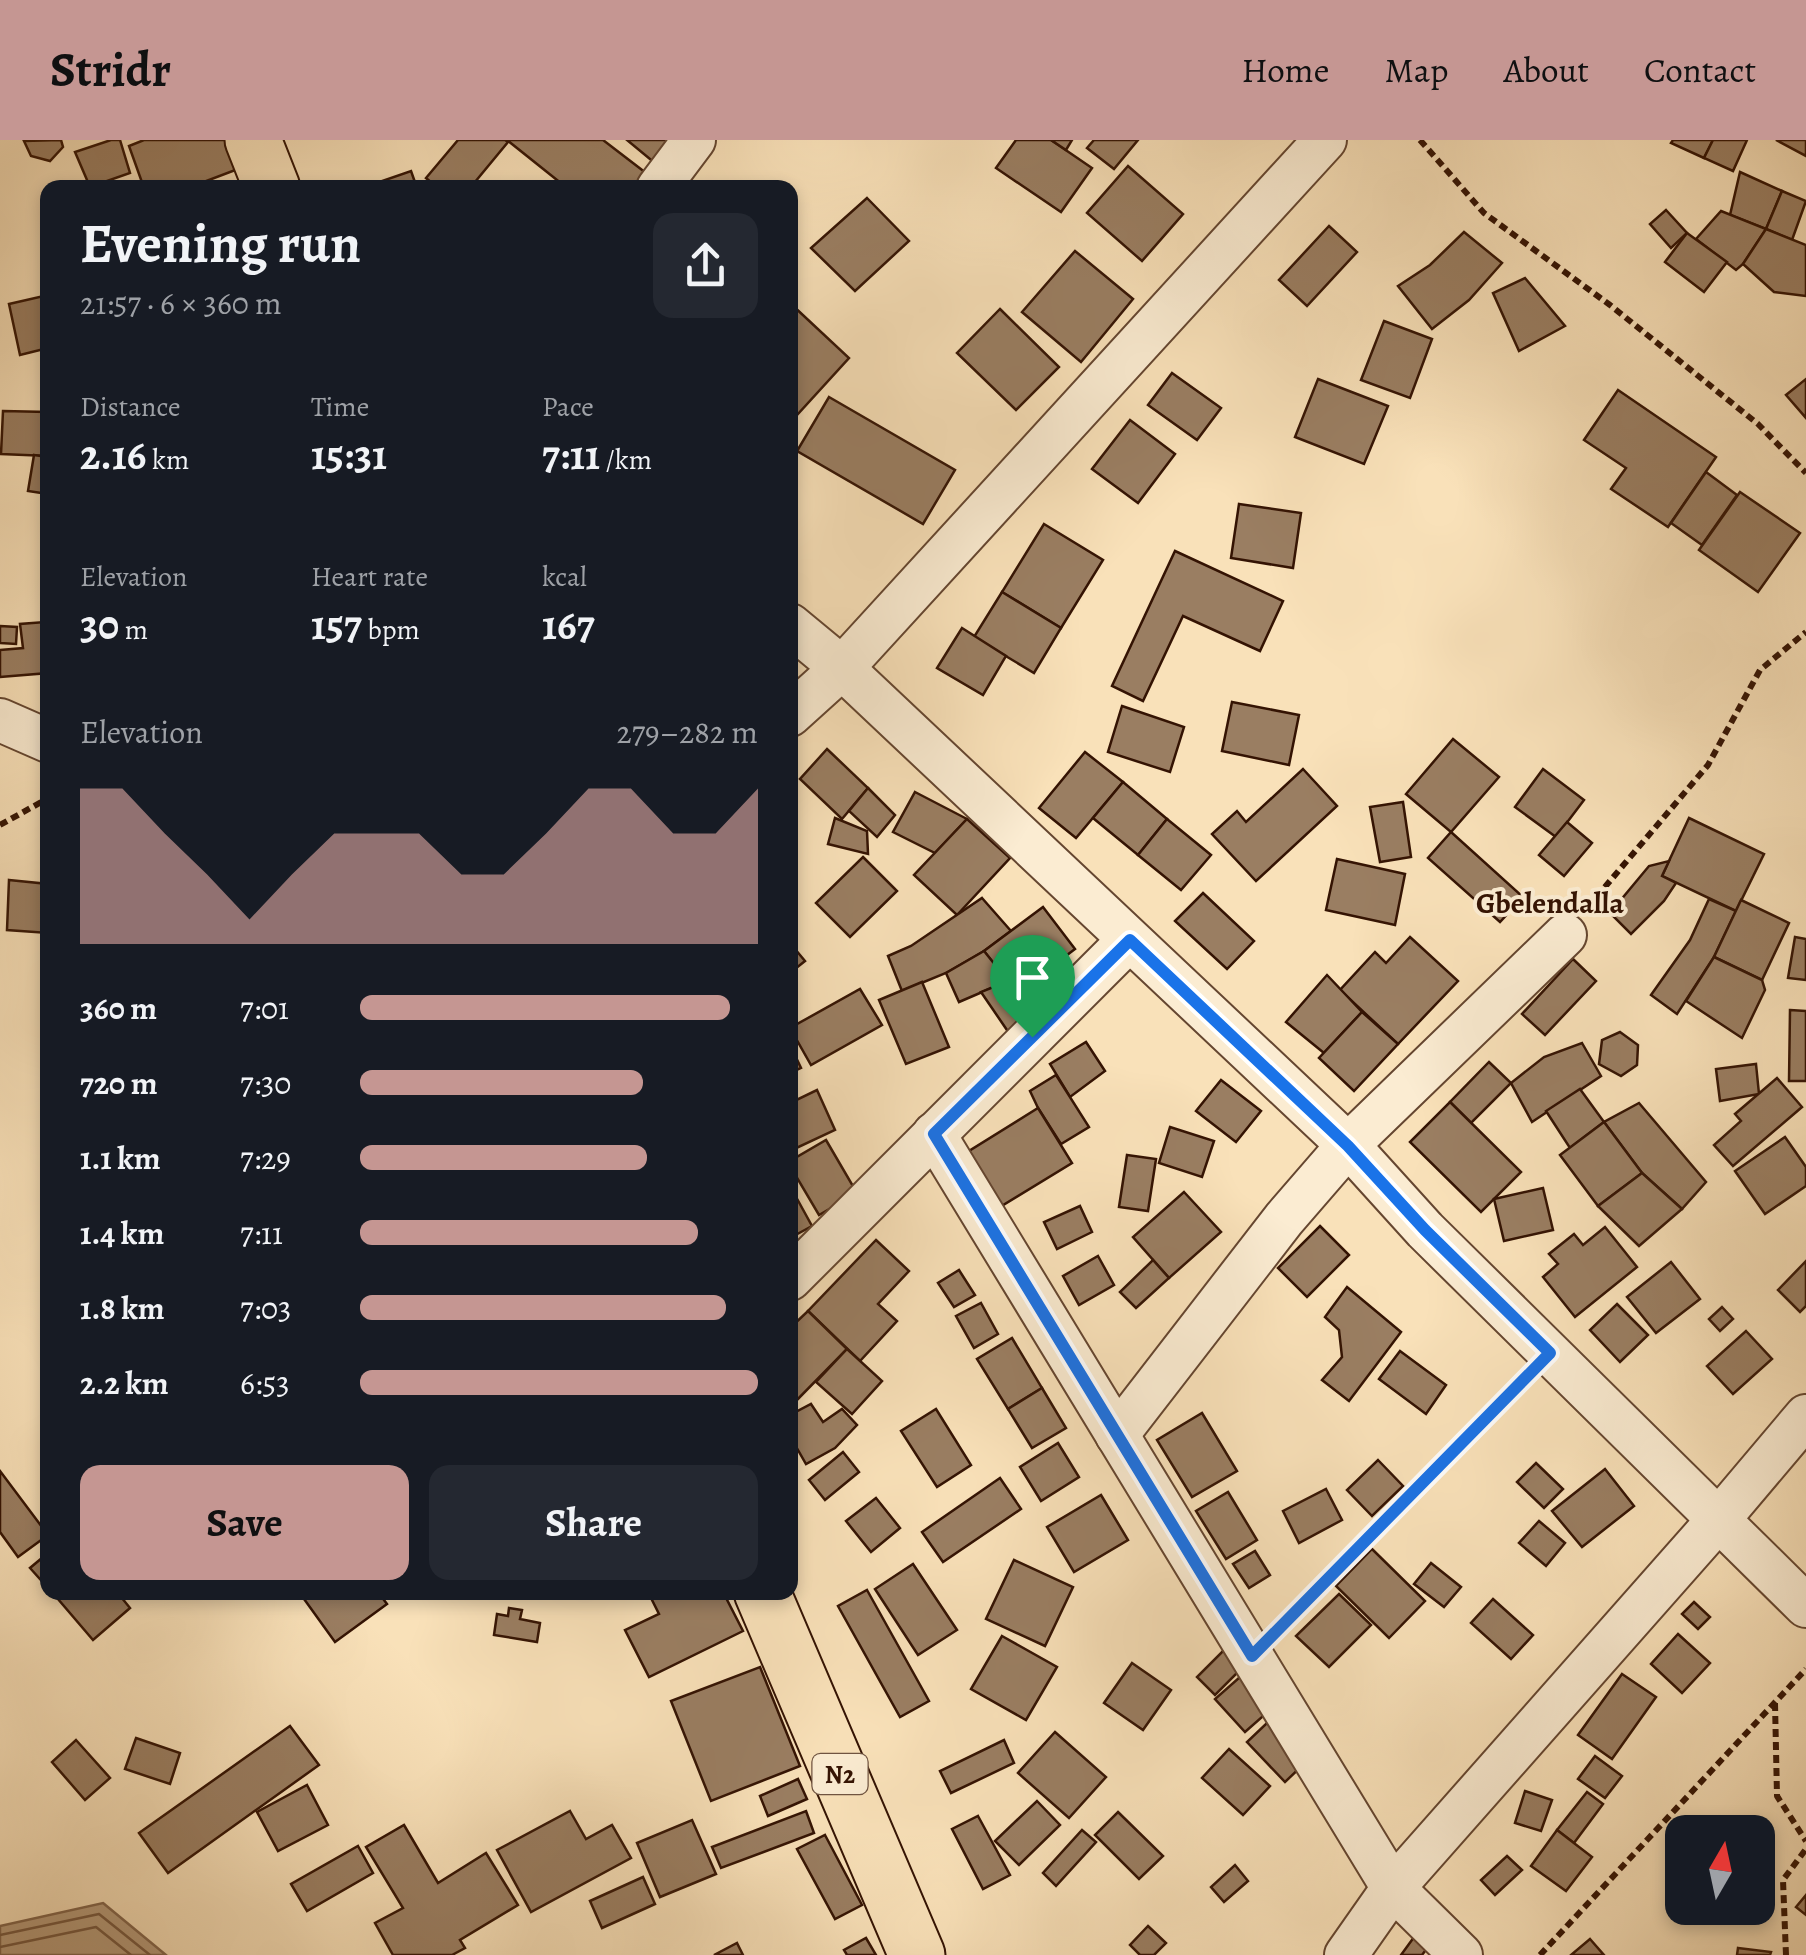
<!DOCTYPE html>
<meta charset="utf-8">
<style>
:root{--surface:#171b24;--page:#242831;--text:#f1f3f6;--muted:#9ea1a6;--accent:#c59692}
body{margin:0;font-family:Alegreya,serif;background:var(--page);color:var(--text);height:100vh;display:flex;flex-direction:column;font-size:38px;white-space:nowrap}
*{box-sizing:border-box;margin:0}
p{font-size:32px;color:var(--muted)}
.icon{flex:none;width:55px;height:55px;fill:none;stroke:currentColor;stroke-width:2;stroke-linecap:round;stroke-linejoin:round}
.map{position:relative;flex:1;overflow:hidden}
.side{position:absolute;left:40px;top:40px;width:758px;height:1420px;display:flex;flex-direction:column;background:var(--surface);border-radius:20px;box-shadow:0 5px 15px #0003}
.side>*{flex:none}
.needle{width:65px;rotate:9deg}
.controls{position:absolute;left:1665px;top:1675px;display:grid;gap:20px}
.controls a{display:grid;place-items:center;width:110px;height:110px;border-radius:20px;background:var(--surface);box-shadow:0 5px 15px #0003;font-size:50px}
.pin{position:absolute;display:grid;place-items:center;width:85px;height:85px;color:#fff;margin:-102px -42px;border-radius:50% 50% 50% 0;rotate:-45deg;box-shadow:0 0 10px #0007}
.pin .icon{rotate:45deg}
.round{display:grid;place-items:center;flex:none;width:105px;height:105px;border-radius:20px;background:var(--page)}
.overview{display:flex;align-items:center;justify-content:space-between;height:170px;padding:0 40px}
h1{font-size:55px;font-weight:600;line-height:75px}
.metrics{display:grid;grid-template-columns:repeat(3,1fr);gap:15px;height:170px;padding:10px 40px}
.metrics div{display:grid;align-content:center}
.metrics b{font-size:42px;font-weight:600}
.metrics small{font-size:28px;font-weight:400}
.metrics p{font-size:28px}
.chart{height:280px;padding:20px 40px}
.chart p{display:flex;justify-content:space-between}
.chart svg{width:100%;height:180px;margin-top:10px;fill:var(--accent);opacity:.7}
.cta{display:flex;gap:20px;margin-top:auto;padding:20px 40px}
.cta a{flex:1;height:115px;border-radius:20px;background:var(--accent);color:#111;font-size:40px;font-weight:600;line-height:115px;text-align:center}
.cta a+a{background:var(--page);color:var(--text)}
ul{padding:0 40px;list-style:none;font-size:32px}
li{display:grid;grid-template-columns:160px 120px 1fr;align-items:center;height:75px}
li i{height:25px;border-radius:12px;background:var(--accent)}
header{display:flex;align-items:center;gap:60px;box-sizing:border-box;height:140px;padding:0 50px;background:var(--accent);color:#111}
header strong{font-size:48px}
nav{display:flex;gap:55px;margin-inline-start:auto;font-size:35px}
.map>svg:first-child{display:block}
.water{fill:#b69b7b;stroke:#82654b;stroke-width:2.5}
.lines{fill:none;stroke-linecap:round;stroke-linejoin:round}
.shore{stroke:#75573f;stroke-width:2.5}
.building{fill:#9a7e62;stroke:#341303;stroke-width:2.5}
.minor-casing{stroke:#654630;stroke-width:46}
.trunk-casing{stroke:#341303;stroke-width:59}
.path{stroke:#341303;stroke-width:6;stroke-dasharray:8 5;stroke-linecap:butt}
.minor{stroke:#fbecd2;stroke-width:42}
.trunk{stroke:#f9e1b9;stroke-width:55}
.route-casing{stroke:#fff;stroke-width:20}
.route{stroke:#1a73e8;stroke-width:12}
.labels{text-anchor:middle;stroke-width:8;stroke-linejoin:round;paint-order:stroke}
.shield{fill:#fbecd2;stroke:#705441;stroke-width:2.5}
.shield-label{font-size:25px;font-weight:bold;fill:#341303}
.neighbourhood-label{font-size:30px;font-weight:bold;fill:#341303;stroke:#fbecd2}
</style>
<header>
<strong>Stridr</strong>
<nav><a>Home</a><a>Map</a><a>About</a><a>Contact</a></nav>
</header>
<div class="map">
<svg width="1806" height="1815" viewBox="0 0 1806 1815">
<rect width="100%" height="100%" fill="#f9e1b9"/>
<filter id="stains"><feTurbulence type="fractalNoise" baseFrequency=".002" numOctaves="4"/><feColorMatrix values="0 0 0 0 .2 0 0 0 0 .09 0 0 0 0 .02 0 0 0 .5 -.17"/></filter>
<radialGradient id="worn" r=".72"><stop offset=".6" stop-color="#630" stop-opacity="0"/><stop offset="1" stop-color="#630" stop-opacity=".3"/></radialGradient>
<!-- water -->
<path class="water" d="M103 1763 166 1815H0V1786Z"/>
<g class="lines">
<!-- shore -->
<g class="shore">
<path d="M0 1795 99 1774 150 1815"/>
<path d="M0 1807 96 1787 131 1815"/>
</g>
</g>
<!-- building -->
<g class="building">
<path d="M61 0 63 7 50 21 31 16 24 1Z"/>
<path d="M111 0H120L130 33 90 47 75 12Z"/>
<path d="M144 0H227L238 29 188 48H144L129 6Z"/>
<path d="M458 0H505L508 2 470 48H438L426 38Z"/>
<path d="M507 0H603L646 33 634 48H567Z"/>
<path d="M627 0H676L656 24Z"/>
<path d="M1016 0H1051L1092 28 1061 72 996 28Z"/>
<path d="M1051 0H1072L1066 10Z"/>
<path d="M1094 0H1138L1114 29 1087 8Z"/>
<path d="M1673 0H1713L1704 18 1671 3Z"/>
<path d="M1713 0H1747L1733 31 1704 18Z"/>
<path d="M1776 0H1806V16Z"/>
<path d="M1128 26 1183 74 1142 121 1087 73Z"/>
<path d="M411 31 417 48H362Z"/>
<path d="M1740 32 1782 51 1766 89 1730 75Z"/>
<path d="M1782 51 1806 61 1792 100 1766 89Z"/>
<path d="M867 58 909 101 855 151 811 108Z"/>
<path d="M1666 70 1687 93 1671 108 1650 84Z"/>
<path d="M1721 71 1766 89 1743 124 1736 130 1696 99Z"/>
<path d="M1329 86 1357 112 1307 166 1279 140Z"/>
<path d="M1766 89 1806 105V156L1774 152 1743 124Z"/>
<path d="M1464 92 1502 123 1469 160 1432 189 1398 146 1430 125Z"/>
<path d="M1687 93 1727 122 1704 152 1665 122Z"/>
<path d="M1075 111 1133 159 1081 222 1022 172Z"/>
<path d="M1525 138 1565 186 1519 211 1493 153Z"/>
<path d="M48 155V208L20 215 9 164Z"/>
<path d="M790 163 849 218 797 275 790 269Z"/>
<path d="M1000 169 1059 227 1016 270 957 213Z"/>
<path d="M1384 181 1432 199 1410 258 1361 240Z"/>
<path d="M1172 233 1221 268 1197 300 1148 265Z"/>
<path d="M1318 239 1388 266 1364 324 1295 297Z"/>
<path d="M1806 239V278L1786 255Z"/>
<path d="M1618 250 1716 317 1668 387 1611 349 1626 328 1584 300Z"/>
<path d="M829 257 955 330 923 384 797 311Z"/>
<path d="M3 271 48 272V316L1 314Z"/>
<path d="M1130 280 1175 314 1138 363 1092 329Z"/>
<path d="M34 315 48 317V354L28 351Z"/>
<path d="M1706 332 1737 355 1702 405 1671 383Z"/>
<path d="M1740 352 1800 393 1758 452 1699 410Z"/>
<path d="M1239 364 1301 373 1293 428 1231 418Z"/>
<path d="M1044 384 1103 420 1061 488 1002 452Z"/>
<path d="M1175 411 1283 461 1260 511 1183 476 1143 561 1112 546Z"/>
<path d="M1002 452 1061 488 1034 533 974 497Z"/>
<path d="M45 482 48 533 0 537V510L23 508 20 484Z"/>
<path d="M0 486 17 487 16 504 0 503Z"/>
<path d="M962 488 1006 516 983 555 937 528Z"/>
<path d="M1232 562 1299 575 1289 625 1222 611Z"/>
<path d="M1122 566 1184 587 1170 632 1108 612Z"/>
<path d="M1453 599 1499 637 1451 692 1406 654Z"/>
<path d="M827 609 868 648 842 679 800 639Z"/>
<path d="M1085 612 1123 642 1076 698 1039 668Z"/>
<path d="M1303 629 1337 666 1256 741 1212 694 1237 671 1246 682Z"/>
<path d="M1543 629 1584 660 1556 697 1515 667Z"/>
<path d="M1123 642 1167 679 1138 715 1093 678Z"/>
<path d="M868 648 895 675 877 697 849 671Z"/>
<path d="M915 652 967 679 935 713 893 692Z"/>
<path d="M1403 662 1411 717 1380 722 1370 667Z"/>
<path d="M835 678 867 691 868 714 828 704Z"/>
<path d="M1689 678 1764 714 1736 771 1662 736Z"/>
<path d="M967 679 1010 718 957 775 914 735Z"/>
<path d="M1167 679 1211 715 1181 750 1138 715Z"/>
<path d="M1567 682 1592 703 1564 736 1539 715Z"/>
<path d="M1451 692 1523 757 1500 782 1428 718Z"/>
<path d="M863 717 897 751 850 797 816 763Z"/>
<path d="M1337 719 1405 734 1395 785 1326 770Z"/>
<path d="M1669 721 1662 736 1676 743 1664 761 1631 794 1610 773 1649 726Z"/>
<path d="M9 740 48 744V793L7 790Z"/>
<path d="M1203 753 1254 801 1227 829 1175 781Z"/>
<path d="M982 758 1011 791 984 811 946 833 902 851 888 816 911 806Z"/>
<path d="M1709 759 1736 771 1714 817 1677 874 1651 855 1690 800Z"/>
<path d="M1741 760 1789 783 1762 840 1714 817Z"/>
<path d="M1043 767 1075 809 1017 853 984 811Z"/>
<path d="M1410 797 1458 841 1398 904 1340 850 1375 812 1386 823Z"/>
<path d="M1795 797 1806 799V840L1788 838Z"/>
<path d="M790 803 805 821 790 833Z"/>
<path d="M984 811 1008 841 959 862 946 833Z"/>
<path d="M1714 817 1762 840 1765 850 1742 898 1686 861Z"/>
<path d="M1573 819 1596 841 1545 895 1522 874Z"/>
<path d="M1042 834 1056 851 1030 874 1017 853Z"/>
<path d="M1327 835 1362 872 1324 913 1286 882Z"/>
<path d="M1008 841 1030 874 1009 893 981 852Z"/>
<path d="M922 842 949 907 906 924 879 860Z"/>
<path d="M860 849 882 885 811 925 790 888Z"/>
<path d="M1790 870 1806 871V941H1789Z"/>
<path d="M1362 872 1398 904 1354 951 1319 918Z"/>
<path d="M1620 892 1638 905 1637 925 1621 936 1599 924 1602 900Z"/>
<path d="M1086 902 1105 931 1070 957 1050 924Z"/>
<path d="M1582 903 1601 936 1532 982 1511 943 1544 917Z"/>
<path d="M790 905 801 928 790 933Z"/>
<path d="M1489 922 1511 943 1471 983 1450 962Z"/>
<path d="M1756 924 1759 954 1720 961 1716 929Z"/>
<path d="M1056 935 1089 987 1061 1004 1038 968 1030 951Z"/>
<path d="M1777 938 1802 967 1733 1026 1714 1005 1741 981 1735 974Z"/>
<path d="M1221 940 1261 971 1236 1002 1196 971Z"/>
<path d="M1580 949 1604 982 1570 1008 1546 971Z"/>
<path d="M817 950 835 990 790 1011V963Z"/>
<path d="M1450 962 1521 1032 1481 1072 1410 1002Z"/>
<path d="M1639 963 1706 1042 1682 1069 1642 1033 1604 982Z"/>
<path d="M1038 968 1072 1023 995 1070 961 1016Z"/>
<path d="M1604 982 1642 1033 1598 1066 1560 1015Z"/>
<path d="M1170 987 1214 1001 1202 1037 1159 1023Z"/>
<path d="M1785 997 1806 1027V1046L1765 1074 1735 1031Z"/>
<path d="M826 1000 857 1053 819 1075 790 1026V1021Z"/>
<path d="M1127 1015 1156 1019 1148 1071 1119 1067Z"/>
<path d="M1642 1033 1682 1069 1639 1106 1598 1066Z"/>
<path d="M790 1046 812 1086 790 1098Z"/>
<path d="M1543 1048 1553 1090 1504 1101 1494 1059Z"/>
<path d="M1184 1052 1221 1092 1169 1138 1133 1097Z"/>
<path d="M1080 1066 1092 1092 1057 1109 1044 1082Z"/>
<path d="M1320 1086 1349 1115 1307 1157 1278 1128Z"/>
<path d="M1605 1087 1637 1127 1575 1177 1543 1137 1558 1124 1549 1114 1574 1094 1583 1105Z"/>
<path d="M876 1100 909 1131 878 1164 897 1181 860 1221 808 1171Z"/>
<path d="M1098 1116 1114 1145 1079 1165 1063 1136Z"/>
<path d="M1153 1120 1169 1138 1136 1168 1120 1152Z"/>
<path d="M1806 1121V1166L1800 1172 1778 1150Z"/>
<path d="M1671 1122 1700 1159 1656 1193 1627 1157Z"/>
<path d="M959 1130 975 1155 954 1167 938 1143Z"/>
<path d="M1347 1147 1401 1192 1349 1261 1322 1240 1342 1217 1339 1190 1325 1177Z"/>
<path d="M981 1163 998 1194 974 1208 956 1176Z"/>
<path d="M1617 1164 1648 1195 1620 1222 1590 1190Z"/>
<path d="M1722 1167 1733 1179 1720 1191 1709 1179Z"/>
<path d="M808 1171 847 1209 794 1263 790 1260V1188Z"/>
<path d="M1746 1191 1772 1219 1733 1254 1707 1226Z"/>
<path d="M1012 1198 1042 1248 1008 1269 977 1219Z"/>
<path d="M847 1209 882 1241 852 1274 816 1242Z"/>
<path d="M1400 1211 1446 1245 1426 1274 1379 1239Z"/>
<path d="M1042 1248 1066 1288 1032 1308 1008 1269Z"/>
<path d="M811 1264 823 1282 842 1269 857 1285 835 1308 806 1324 790 1296V1275Z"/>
<path d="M936 1269 971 1325 937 1347 901 1291Z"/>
<path d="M1202 1273 1237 1331 1192 1357 1157 1300Z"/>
<path d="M1058 1303 1079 1337 1041 1361 1020 1327Z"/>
<path d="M843 1312 859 1332 825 1360 809 1340Z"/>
<path d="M1378 1320 1403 1346 1372 1376 1347 1350Z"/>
<path d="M1536 1323 1563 1349 1544 1368 1517 1342Z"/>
<path d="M1605 1329 1634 1366 1582 1407 1552 1371Z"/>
<path d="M0 1331 48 1395 18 1417 0 1392Z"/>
<path d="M1000 1338 1021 1369 943 1422 922 1392Z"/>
<path d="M1326 1349 1342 1380 1299 1403 1283 1371Z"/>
<path d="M1228 1352 1257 1400 1226 1419 1196 1371Z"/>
<path d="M1101 1355 1128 1400 1074 1432 1047 1387Z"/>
<path d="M876 1358 900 1388 871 1412 846 1381Z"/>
<path d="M1539 1381 1565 1403 1546 1426 1519 1403Z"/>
<path d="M1372 1409 1425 1461 1389 1498 1336 1446Z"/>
<path d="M1255 1411 1270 1435 1249 1448 1233 1424Z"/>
<path d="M48 1413V1448L30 1428Z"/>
<path d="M1014 1420 1073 1447 1045 1506 986 1479Z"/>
<path d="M1431 1423 1461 1447 1444 1467 1414 1444Z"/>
<path d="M913 1424 957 1490 918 1515 875 1449Z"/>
<path d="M867 1450 929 1561 900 1577 838 1466Z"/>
<path d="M52 1452H117L130 1468 93 1500Z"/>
<path d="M299 1452H378L387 1464 335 1502Z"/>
<path d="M648 1452H723L743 1491 649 1537 625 1490 659 1474Z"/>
<path d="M1339 1454 1371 1485 1329 1527 1296 1496Z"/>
<path d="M1493 1459 1533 1495 1511 1519 1471 1483Z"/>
<path d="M1694 1462 1710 1477 1698 1489 1682 1474Z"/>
<path d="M509 1468 522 1470 520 1479 540 1483 537 1502 494 1495 497 1474 508 1476Z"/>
<path d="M1678 1494 1710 1523 1682 1553 1651 1524Z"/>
<path d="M1002 1496 1057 1527 1026 1580 971 1549Z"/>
<path d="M1225 1509 1243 1527 1215 1555 1197 1537Z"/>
<path d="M1132 1523 1171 1550 1143 1590 1104 1563Z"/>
<path d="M760 1527 800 1626 711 1661 671 1561Z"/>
<path d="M1622 1534 1656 1557 1612 1619 1578 1595Z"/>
<path d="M1240 1537 1270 1570 1245 1592 1215 1559Z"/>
<path d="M1267 1583 1306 1622 1285 1642 1247 1602Z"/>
<path d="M290 1586 319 1625 168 1733 139 1693Z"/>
<path d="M1055 1592 1106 1637 1069 1678 1018 1633Z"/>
<path d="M136 1598 180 1613 170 1644 125 1629Z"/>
<path d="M76 1600 110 1638 85 1660 52 1622Z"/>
<path d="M1004 1600 1014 1623 951 1653 940 1631Z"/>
<path d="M1229 1609 1270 1646 1243 1675 1202 1638Z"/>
<path d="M1595 1616 1622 1636 1605 1658 1578 1639Z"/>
<path d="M798 1639 807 1659 768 1676 760 1656Z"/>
<path d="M307 1645 328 1685 278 1711 257 1672Z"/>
<path d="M1525 1651 1552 1660 1541 1691 1515 1683Z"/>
<path d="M1587 1652 1603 1664 1574 1703 1557 1690Z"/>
<path d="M1037 1661 1060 1685 1019 1725 995 1701Z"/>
<path d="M570 1671 586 1699 612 1685 631 1718 531 1772 497 1710Z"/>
<path d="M806 1671 814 1693 721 1728 712 1707Z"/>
<path d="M1118 1672 1163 1716 1139 1739 1095 1695Z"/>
<path d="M978 1676 1010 1735 983 1749 952 1689Z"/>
<path d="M692 1680 716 1734 660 1757 637 1703Z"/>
<path d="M404 1685 438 1743 486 1713 518 1765 460 1800 465 1808 452 1815H393L375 1783 403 1768 366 1707Z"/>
<path d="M1082 1690 1096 1702 1056 1746 1043 1733Z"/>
<path d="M1557 1690 1592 1717 1566 1751 1531 1726Z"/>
<path d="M825 1695 862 1765 835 1779 797 1709Z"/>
<path d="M358 1706 373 1733 307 1771 291 1744Z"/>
<path d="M1507 1716 1522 1730 1495 1755 1481 1740Z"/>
<path d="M1235 1725 1248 1741 1224 1762 1211 1747Z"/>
<path d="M643 1737 655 1764 602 1788 590 1761Z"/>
<path d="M1806 1755V1775L1796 1767Z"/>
<path d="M1148 1786 1166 1803 1154 1815H1140L1130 1805Z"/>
<path d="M1417 1793 1431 1803 1422 1815H1401Z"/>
<path d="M866 1798 876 1815H847L844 1810Z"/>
<path d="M1590 1799 1604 1815H1571Z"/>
<path d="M737 1803 743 1815H714Z"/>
<path d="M1738 1808 1771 1812 1770 1815H1737Z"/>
</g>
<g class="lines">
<defs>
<g id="minor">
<path d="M658 48 694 0"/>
<path d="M790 485 842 528 1348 1005 1425 1090 1806 1466"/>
<path d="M790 575 842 528 1325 0"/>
<path d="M0 580 48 601"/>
<path d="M934 994 1393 1748 1461 1815"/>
<path d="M790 1139 1129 800"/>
<path d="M1117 1295 1284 1079 1348 1005 1565 795"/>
<path d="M1346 1815 1393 1748 1719 1379 1806 1276"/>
</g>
<g id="trunk">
<path d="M253 0 272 48"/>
<path d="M762 1452 917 1815"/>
</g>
</defs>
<!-- minor casing -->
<use href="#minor" class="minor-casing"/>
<!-- trunk casing -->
<use href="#trunk" class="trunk-casing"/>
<!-- path -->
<g class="path">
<path d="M1420 0 1484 73 1610 165 1758 284 1806 333"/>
<path d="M0 685 45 660 48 643"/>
<path d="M1588 767 1708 625 1760 530 1806 492"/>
<path d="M1277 1490 1524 1239"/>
<path d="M1775 1563 1777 1656 1806 1701"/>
<path d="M1540 1815 1806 1529"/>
<path d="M1786 1815 1783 1740 1806 1709"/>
</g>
<!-- minor -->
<use href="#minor" class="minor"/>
<!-- trunk -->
<use href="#trunk" class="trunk"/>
</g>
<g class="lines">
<defs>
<path id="route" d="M1130 800 1348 1006 1425 1090 1550 1213 1252 1516 934 994Z"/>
</defs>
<!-- route casing -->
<use href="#route" class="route-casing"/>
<!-- route -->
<use href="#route" class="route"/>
</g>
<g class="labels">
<!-- shield labels -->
<rect class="shield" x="812.5" y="1614" width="55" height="40" rx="8"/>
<g class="shield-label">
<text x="840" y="1643">N2</text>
</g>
<!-- neighbourhood labels -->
<g class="neighbourhood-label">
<text x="1550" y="773">Gbelendalla</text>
</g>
</g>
<rect width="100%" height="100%" filter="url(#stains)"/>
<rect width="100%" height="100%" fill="url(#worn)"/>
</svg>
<div class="controls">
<a><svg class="needle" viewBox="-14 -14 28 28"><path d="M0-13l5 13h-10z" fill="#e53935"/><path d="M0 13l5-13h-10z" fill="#9ea1a6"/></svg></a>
</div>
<div class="pin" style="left:1032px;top:897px;background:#1e9e55"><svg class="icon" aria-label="arrive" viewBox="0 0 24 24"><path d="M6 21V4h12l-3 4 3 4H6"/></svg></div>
<section class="side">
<div class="overview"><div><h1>Evening run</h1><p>21:57 · 6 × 360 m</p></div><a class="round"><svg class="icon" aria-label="share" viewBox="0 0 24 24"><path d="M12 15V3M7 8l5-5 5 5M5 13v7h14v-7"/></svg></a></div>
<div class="metrics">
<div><p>Distance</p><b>2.16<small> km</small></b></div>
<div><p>Time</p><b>15:31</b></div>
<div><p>Pace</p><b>7:11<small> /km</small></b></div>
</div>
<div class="metrics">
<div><p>Elevation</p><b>30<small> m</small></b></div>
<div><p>Heart rate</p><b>157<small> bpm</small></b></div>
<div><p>kcal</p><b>167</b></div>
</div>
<div class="chart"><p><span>Elevation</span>279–282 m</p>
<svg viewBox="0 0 160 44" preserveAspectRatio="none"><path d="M0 44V6L10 6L20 17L30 27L40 38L50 27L60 17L70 17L80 17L90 27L100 27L110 17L120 6L130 6L140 17L150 17L160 6V44z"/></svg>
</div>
<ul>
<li><b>360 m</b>7:01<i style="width:93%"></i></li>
<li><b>720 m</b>7:30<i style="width:71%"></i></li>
<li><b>1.1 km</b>7:29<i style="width:72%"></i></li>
<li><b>1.4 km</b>7:11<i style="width:85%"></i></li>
<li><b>1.8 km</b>7:03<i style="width:92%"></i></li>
<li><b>2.2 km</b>6:53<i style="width:100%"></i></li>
</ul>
<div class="cta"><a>Save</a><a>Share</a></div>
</section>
</div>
